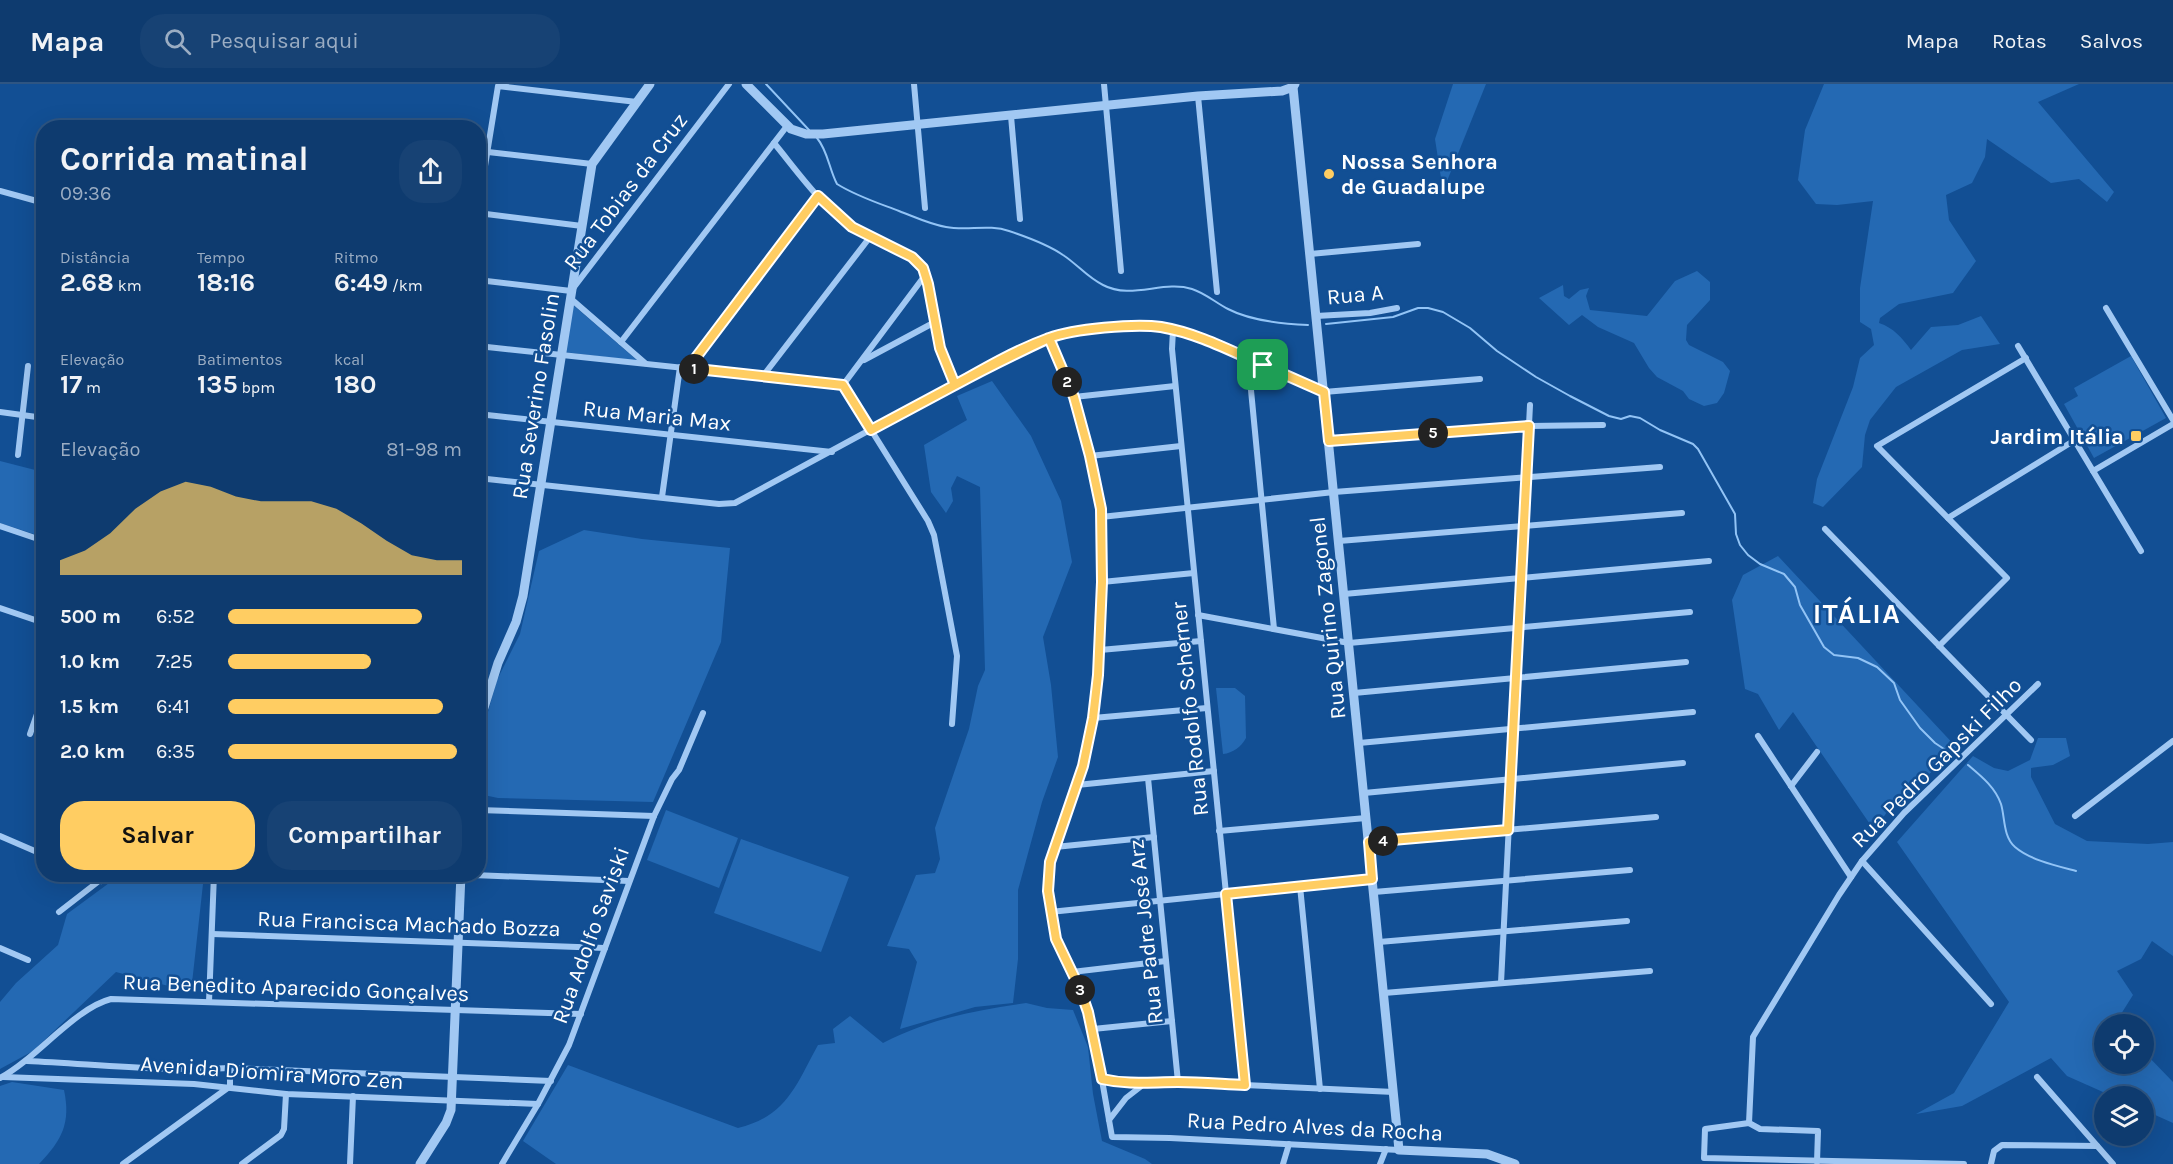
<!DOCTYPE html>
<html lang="pt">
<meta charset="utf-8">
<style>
:root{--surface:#0e3b6f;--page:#174274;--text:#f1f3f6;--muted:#9badc3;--line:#2e5582;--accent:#ffcd62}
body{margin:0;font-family:Karla,sans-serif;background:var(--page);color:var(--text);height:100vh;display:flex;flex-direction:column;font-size:22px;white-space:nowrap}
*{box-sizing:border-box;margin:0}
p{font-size:20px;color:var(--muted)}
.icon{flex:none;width:33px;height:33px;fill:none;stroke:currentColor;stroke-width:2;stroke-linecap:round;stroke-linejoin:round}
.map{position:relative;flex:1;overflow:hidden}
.drawer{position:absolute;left:36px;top:36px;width:450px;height:762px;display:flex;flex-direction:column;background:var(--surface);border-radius:24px;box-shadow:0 6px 24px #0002,0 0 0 2px var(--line)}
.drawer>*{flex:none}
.tools{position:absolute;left:2094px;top:930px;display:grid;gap:12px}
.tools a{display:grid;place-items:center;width:60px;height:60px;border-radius:50%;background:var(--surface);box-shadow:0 6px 24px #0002,0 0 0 2px var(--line);font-size:30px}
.pin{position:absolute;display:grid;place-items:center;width:51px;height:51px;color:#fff;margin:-26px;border-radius:12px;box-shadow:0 3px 9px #0006}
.km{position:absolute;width:30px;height:30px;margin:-15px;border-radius:50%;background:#222;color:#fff;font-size:16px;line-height:30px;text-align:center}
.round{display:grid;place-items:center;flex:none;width:63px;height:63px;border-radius:24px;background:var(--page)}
.headline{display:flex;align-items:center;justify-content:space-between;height:102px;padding:0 24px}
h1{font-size:33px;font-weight:700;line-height:45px}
.metrics{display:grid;grid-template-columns:repeat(3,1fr);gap:9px;height:102px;padding:6px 24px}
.metrics div{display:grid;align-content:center}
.metrics b{font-size:26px;font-weight:700}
.metrics small{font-size:16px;font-weight:400}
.metrics p{font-size:16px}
.chart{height:168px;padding:12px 24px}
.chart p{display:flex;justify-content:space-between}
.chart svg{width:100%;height:108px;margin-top:6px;fill:var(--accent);opacity:.7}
.action{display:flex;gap:12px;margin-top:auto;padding:12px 24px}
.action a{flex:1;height:69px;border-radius:24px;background:var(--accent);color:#111;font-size:24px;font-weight:700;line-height:69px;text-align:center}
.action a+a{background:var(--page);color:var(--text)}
ul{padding:0 24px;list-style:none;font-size:20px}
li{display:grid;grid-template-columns:96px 72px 1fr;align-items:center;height:45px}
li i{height:15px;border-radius:8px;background:var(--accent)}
header{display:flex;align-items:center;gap:36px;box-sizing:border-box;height:84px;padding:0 30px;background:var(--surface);border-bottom:2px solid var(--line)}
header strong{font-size:28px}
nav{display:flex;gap:33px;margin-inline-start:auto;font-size:21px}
.search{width:420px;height:54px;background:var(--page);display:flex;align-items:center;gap:15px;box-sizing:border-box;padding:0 21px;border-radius:24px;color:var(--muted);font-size:22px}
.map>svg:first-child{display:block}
.green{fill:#2469b3}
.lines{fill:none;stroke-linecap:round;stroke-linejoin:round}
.stream{stroke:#92c4f6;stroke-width:2}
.minor{stroke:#a1c8f3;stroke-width:6}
.tertiary{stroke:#a1c8f3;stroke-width:9}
.route-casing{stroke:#fff;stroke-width:12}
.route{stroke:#ffcd62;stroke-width:8}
.poi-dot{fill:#ffcd62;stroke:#124f94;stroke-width:2}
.labels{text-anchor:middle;stroke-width:5;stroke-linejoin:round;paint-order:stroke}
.poi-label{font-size:22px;font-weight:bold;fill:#fff;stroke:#124f94;text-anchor:start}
.street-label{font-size:22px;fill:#fff;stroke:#124f94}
.district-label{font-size:28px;font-weight:bold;letter-spacing:1.5px;fill:#fff;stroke:#124f94}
</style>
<header>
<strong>Mapa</strong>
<div class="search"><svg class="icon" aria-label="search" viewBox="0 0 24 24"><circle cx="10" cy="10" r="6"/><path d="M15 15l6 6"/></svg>Pesquisar aqui</div>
<nav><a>Mapa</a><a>Rotas</a><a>Salvos</a></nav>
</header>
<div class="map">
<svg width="2173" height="1080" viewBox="0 0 2173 1080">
<rect width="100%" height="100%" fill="#124f94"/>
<!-- green -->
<g class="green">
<path d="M1453 0H1486L1443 107 1435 55Z"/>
<path d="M1824 0H2079L2038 18 2114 108 2107 118 2079 95 2051 99 1987 55 1985 73 1972 99 1946 111 1949 136 1976 177 1953 209 1899 220 1880 234 1879 239C1894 244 1902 254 1911 266L1931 243 1958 241 1981 232 2000 260 1962 266 1896 303 1870 336 1865 351 1862 383 1823 423 1813 419 1817 395 1853 303 1860 274 1874 261 1871 245 1860 238V204L1873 117 1837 121 1816 120 1798 96 1805 46Z"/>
<path d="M1697 187 1710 198V216L1687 241 1686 256 1689 261 1723 278 1730 287 1724 309 1717 319 1704 322 1689 315 1683 307 1657 293 1649 284 1634 259 1598 243 1582 231 1569 241 1539 214 1563 201 1564 212 1569 215 1580 206 1589 204 1586 212 1590 226 1647 232 1675 197Z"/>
<path d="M572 220 638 277 564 268Z"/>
<path d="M2131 272 2166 334 2094 374 2064 320 2078 312 2074 304Z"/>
<path d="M992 297 1031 352 1061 417 1072 478 1043 553 1051 601 1058 673 1042 718 1018 806V875L1013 919 975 923 900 945 917 878 909 865 887 862 916 791 935 789 940 775 935 744 969 645 978 602 985 586 980 403 957 392 951 404 953 417 946 429 931 408 924 361 967 336 957 312Z"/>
<path d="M0 377 43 388V453L0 439Z"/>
<path d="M584 446 642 455 730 464 721 558 653 718 498 714 479 710V670L481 669 487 648 484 642 497 596 520 550 539 467Z"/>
<path d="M1778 472 1958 665 1890 724 1874 746 1793 628 1779 646 1758 610 1745 605 1732 516 1743 491Z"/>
<path d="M1216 604H1235L1245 612 1246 654C1241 663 1233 669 1223 670Z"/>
<path d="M2038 654H2066L2070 672 2053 681 2031 684V693L2055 740 2087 757 2148 760 2173 758V872L2152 857 2141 875 2117 887 2133 911 2116 938V940H2104V980H2144V968L2173 998V1039L2144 1026V1012H2112L2067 992 2051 974 1962 1022 1916 1030 1954 1009 2009 918 1897 758 1973 672 1994 684 2008 687 2030 676Z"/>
<path d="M666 726 738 754 719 804 647 776Z"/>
<path d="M741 755 849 793 821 868 714 829Z"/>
<path d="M120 791H204L191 908 116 888 33 967 0 985V918L16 899 58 861 67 830Z"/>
<path d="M1026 919 1047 924 1073 926 1088 963 1093 1010 1102 1057 1145 1075 1152 1080H556L523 1057 568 981 738 1044C787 1032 796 1001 818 961L835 959 833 945 850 932 883 959C929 935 976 926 1026 919Z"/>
<path d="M12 998 64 1006C71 1039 62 1056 39 1080H0V1002Z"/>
</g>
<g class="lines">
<!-- stream -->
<g class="stream">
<path d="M766 0 809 46"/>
<path d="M817 54C828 67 829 85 837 100 856 112 878 119 899 127 915 133 929 140 946 143 967 147 989 140 1009 147 1027 153 1047 160 1063 171 1077 180 1088 194 1103 201 1131 216 1163 196 1192 205 1205 209 1216 219 1228 225 1249 236 1284 240 1308 241"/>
<path d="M1326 240 1393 233 1418 224H1428L1443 228 1470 244 1497 267 1536 293 1570 312 1609 332 1621 335 1630 332 1640 334 1660 346 1693 360 1698 365 1735 430 1736 450 1740 461 1748 471 1760 480 1784 490 1795 503 1800 521 1824 563 1834 571 1858 574 1877 583 1894 599 1900 616 1920 644 1935 659 1950 669"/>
<path d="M1968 681C1981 692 1995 703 2001 720 2005 733 2003 753 2015 763 2030 776 2057 782 2076 787"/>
</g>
<!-- minor -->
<g class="minor">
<path d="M914 0 925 124"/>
<path d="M1104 0 1121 187"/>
<path d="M1198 12 1217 208"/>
<path d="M1011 32 1020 135"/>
<path d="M774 59C798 88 821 122 853 143 872 156 908 164 921 182 931 196 931 218 935 235 939 258 945 280 955 301"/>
<path d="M488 68 592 80"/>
<path d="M0 107 44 119"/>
<path d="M478 125 498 2 637 18"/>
<path d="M478 129 582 142"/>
<path d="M1310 170 1418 160"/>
<path d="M478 196 571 207 729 0"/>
<path d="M570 214 645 279"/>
<path d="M2106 224 2173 336"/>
<path d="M1316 232 1370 229 1397 224"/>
<path d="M1173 246 1172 265 1245 1001"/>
<path d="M1049 254 1074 313 1090 372 1101 425 1102 498 1098 591 1093 634 1083 682 1050 778 1048 807 1056 855 1084 916 1093 945 1112 1053 1170 1054 1399 1066"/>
<path d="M621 258 787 42"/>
<path d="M478 262 843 301"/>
<path d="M2018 262 2141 467"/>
<path d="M1248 275 1274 545"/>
<path d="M864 276 935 238"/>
<path d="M688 284 818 112"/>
<path d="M763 292 870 153"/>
<path d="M843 301 928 437 934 451 957 572 952 640"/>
<path d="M843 301 926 190"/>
<path d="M1074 313 1175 302"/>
<path d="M0 328 44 334"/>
<path d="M478 330 832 368"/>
<path d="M1329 357 1529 342 1603 341"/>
<path d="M18 371 28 282"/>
<path d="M1090 372 1181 362"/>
<path d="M2093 387 2173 340"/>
<path d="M478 394 719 420 735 419 988 282 1049 254 1068 249 1119 244H1164L1209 258 1324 308 1480 295"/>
<path d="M662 413 680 283"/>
<path d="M1101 433 1334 408 1660 383"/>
<path d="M1948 434 2075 356"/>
<path d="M0 442 44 457"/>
<path d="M1825 445 2031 656"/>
<path d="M1339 457 1682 429"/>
<path d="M1102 498 1194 489"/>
<path d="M1344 510 1709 477"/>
<path d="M0 524 44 539"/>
<path d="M1198 531 1349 559 1690 528"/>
<path d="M1939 562 2007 494 1877 362 2026 274"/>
<path d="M1100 566 1201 557"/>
<path d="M1354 609 1686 578"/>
<path d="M1093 634 1207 624"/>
<path d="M30 650 44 610"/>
<path d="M1758 652 1851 793"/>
<path d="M1359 659 1693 628"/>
<path d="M1148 694 1178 998"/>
<path d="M1077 701 1214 687"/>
<path d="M1791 702 1817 668"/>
<path d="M1364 709 1683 679"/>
<path d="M478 726 654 732"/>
<path d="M2075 732 2173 657"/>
<path d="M1219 747 1366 734"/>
<path d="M0 752 44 771"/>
<path d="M1369 758 1656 733"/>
<path d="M1055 763 1154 753"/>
<path d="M1862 777 1991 920"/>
<path d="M87 790 101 797"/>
<path d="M448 790 629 797"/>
<path d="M1300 802 1320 1005"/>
<path d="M1374 808 1630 786"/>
<path d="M59 828 108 790"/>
<path d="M1050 828 1372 795"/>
<path d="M212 850 605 864"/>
<path d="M1379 858 1627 837"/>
<path d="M0 864 28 876"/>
<path d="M1072 888 1166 877"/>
<path d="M1501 899 1530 321"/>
<path d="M1384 909 1650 887"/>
<path d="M209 918 214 790"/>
<path d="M1093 945 1172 937"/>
<path d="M27 977C95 980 162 988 230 984L551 997"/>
<path d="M230 984V1003"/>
<path d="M3 993 194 1000 286 1010 538 1020"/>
<path d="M2037 993 2113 1080"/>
<path d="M0 994C36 975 75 924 111 915L581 930"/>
<path d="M1102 995 1133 1000 1178 998 1394 1008"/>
<path d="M1109 1036 1126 1014 1144 1000"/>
<path d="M1749 1039 1753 953 1839 811 1862 777 1904 729 2038 600"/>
<path d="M1749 1039 1705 1045 1704 1074 1964 1080"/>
<path d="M1749 1039 1760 1045 1818 1047 1817 1078"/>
<path d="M123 1080 229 1003"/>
<path d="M242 1080 281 1051 284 1045 286 1010"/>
<path d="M350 1080 353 1012"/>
<path d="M502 1080 538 1020 569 961 654 732 672 695 679 686 703 629"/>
<path d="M1283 1080 1289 1060"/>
<path d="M1380 1080 1386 1065"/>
<path d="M1991 1080 1994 1067 2002 1061 2097 1062"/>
</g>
<!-- tertiary -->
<g class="tertiary">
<path d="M746 0 791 45 806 50H823L1198 12 1282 7 1293 3"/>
<path d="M1295 0 1293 3 1399 1066 1487 1070 1515 1080"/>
<path d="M478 643 498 579 516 538 523 512 592 80 650 0"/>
<path d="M420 1080 446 1039 451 1026 461 790"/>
</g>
</g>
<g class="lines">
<defs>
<path id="route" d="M1263 281C1231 267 1197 249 1161 243 1135 239 1073 245 1049 254 1016 266 985 284 955 301 927 316 899 331 871 346L843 301 688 284 818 112 852 143 912 173 923 184 928 200 940 264 955 301C986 284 1017 269 1049 254L1074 313 1090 372 1101 425 1102 498 1098 591 1093 634 1083 682 1050 778 1048 807 1056 855 1080 905 1088 928 1102 995C1128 1001 1151 998 1178 998 1200 998 1222 1000 1245 1001L1226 810 1372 795 1369 758 1508 746 1529 342 1329 357 1324 308 1263 281"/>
</defs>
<!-- route casing -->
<use href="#route" class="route-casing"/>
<!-- route -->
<use href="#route" class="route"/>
</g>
<!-- markers -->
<g class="poi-dot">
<circle cx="1329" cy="90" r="6"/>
<rect x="2130" y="346" width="12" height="12" rx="3"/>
</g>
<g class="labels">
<!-- poi labels -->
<g class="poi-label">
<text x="1341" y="85">Nossa Senhora<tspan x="1341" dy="25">de Guadalupe</tspan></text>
<text x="2124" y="360" text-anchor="end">Jardim Itália</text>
</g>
<!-- street labels -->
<g class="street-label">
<text transform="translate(625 107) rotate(-53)" y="8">Rua Tobias da Cruz</text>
<text transform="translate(1355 210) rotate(-5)" y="8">Rua A</text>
<text transform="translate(535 312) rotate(-81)" y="8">Rua Severino Fasolin</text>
<text transform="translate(657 331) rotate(6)" y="8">Rua Maria Max</text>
<text transform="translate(1327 534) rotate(-96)" y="8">Rua Quirino Zagonel</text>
<text transform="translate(1189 625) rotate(-96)" y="8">Rua Rodolfo Scherner</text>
<text transform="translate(1936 678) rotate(-45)" y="8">Rua Pedro Gapski Filho</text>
<text transform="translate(409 839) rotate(2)" y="8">Rua Francisca Machado Bozza</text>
<text transform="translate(1145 848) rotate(-96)" y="8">Rua Padre José Arz</text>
<text transform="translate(590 851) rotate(-70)" y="8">Rua Adolfo Saviski</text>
<text transform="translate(296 903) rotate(2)" y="8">Rua Benedito Aparecido Gonçalves</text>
<text transform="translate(272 988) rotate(4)" y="8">Avenida Diomira Moro Zen</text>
<text transform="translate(1315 1042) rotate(3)" y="8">Rua Pedro Alves da Rocha</text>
</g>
<!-- district labels -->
<g class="district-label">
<text x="1857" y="539">ITÁLIA</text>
</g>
</g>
</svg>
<div class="tools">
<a><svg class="icon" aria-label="locate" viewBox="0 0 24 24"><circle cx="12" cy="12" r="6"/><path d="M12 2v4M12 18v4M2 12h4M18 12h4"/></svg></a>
<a><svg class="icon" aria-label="layers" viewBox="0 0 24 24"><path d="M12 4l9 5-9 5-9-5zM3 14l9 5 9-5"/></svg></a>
</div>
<div class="pin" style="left:1263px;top:281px;background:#1e9e55"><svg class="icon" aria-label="arrive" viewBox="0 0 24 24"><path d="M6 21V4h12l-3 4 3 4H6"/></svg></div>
<b class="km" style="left:694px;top:285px">1</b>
<b class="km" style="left:1067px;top:298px">2</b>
<b class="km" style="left:1080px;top:906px">3</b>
<b class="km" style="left:1383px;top:757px">4</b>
<b class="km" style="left:1433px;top:349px">5</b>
<section class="drawer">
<div class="headline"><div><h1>Corrida matinal</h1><p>09:36</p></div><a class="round"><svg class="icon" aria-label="share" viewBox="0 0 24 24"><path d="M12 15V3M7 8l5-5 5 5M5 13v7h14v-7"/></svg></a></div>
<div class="metrics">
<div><p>Distância</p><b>2.68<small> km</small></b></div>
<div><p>Tempo</p><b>18:16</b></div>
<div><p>Ritmo</p><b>6:49<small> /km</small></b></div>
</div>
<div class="metrics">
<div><p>Elevação</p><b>17<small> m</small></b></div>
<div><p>Batimentos</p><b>135<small> bpm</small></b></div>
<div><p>kcal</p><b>180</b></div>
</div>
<div class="chart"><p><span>Elevação</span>81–98 m</p>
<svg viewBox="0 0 160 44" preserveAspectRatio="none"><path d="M0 44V38L10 34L20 27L30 17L40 10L50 6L60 8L70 12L80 14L90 14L100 14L110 17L120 23L130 30L140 36L150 38L160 38V44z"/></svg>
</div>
<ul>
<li><b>500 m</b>6:52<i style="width:83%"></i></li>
<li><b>1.0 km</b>7:25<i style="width:61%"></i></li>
<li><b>1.5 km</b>6:41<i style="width:92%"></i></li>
<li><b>2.0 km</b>6:35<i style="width:98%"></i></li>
</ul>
<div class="action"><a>Salvar</a><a>Compartilhar</a></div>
</section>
</div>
